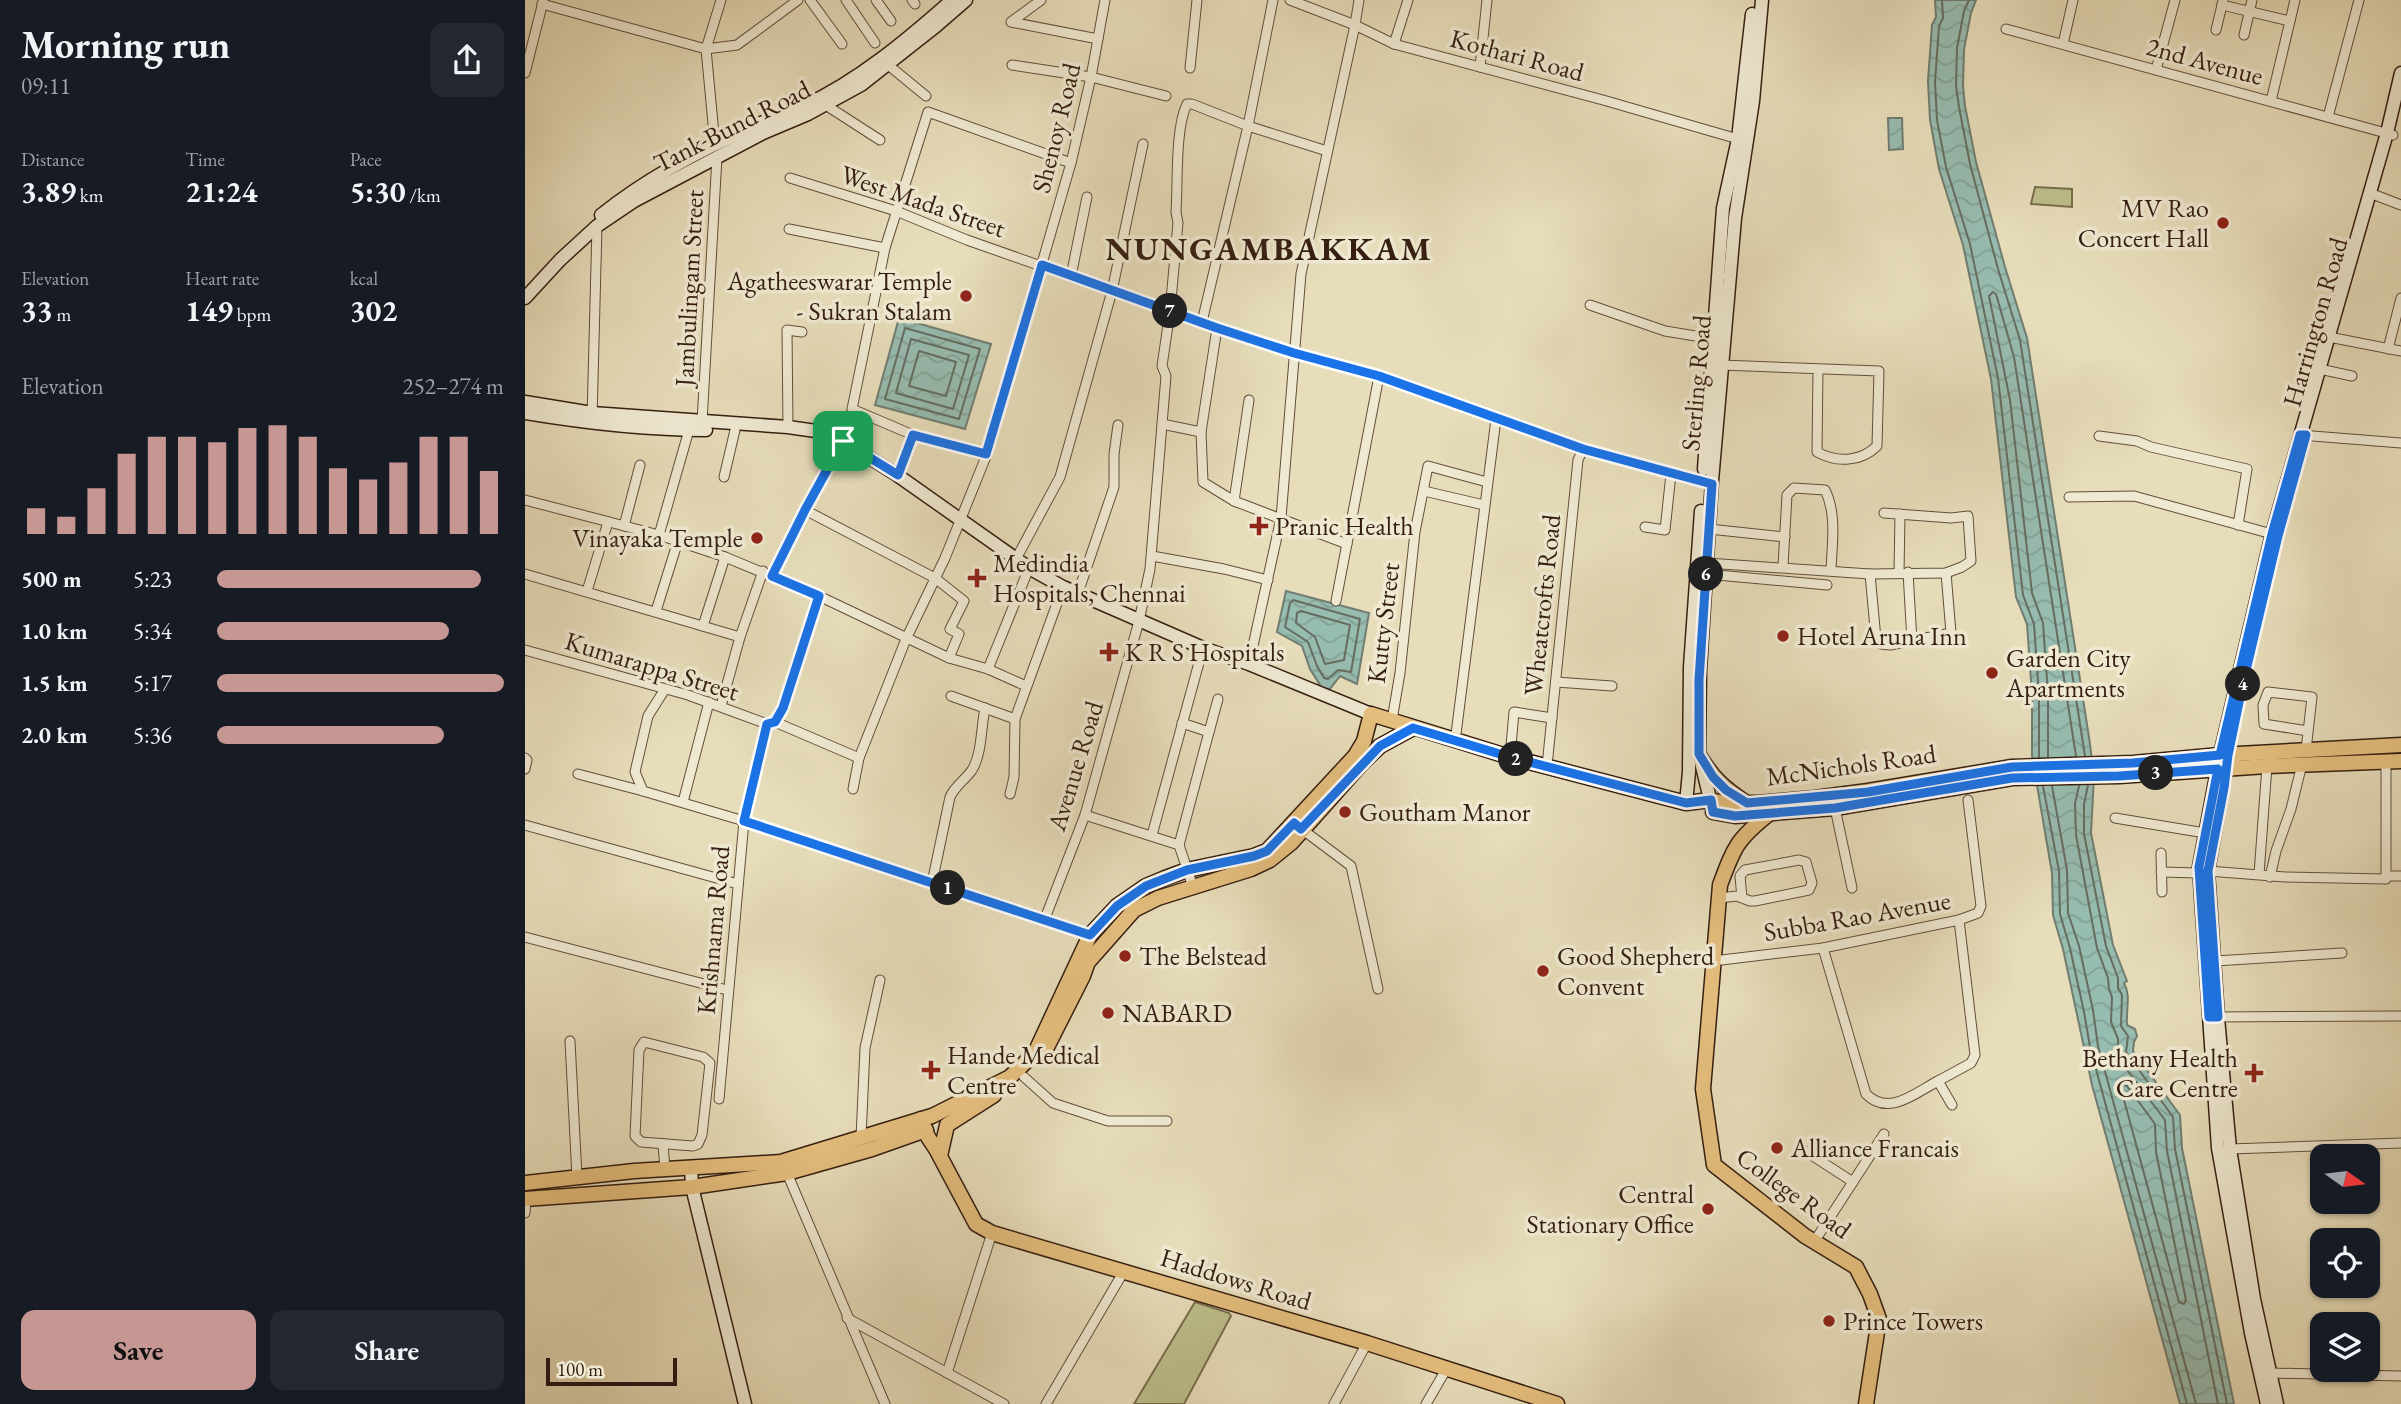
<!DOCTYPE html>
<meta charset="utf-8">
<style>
:root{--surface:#171b24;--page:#242831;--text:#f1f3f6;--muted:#9ea1a6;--accent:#c59692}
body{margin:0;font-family:"EB Garamond",serif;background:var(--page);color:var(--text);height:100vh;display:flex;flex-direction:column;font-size:26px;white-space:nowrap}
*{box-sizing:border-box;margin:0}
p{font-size:23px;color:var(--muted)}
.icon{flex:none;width:38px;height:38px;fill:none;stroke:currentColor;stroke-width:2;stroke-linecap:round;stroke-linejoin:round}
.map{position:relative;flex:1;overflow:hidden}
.drawer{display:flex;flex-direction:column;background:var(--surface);width:525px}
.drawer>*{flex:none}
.needle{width:46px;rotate:104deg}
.buttons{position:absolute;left:1785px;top:1144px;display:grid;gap:14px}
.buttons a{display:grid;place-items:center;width:70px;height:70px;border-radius:14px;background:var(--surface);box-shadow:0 2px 5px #0004;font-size:35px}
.scale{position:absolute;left:21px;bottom:18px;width:131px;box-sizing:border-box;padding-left:7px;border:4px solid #351e11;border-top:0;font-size:19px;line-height:24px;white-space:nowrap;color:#351e11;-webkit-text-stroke:5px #efe9d2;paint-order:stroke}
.pin{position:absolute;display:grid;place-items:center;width:60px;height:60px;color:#fff;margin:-30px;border-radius:14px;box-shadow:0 4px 10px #0006}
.km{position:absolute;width:35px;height:35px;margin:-18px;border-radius:50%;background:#222;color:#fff;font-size:19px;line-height:35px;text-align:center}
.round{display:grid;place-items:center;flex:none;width:74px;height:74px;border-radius:14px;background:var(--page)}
.summary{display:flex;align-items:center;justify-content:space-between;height:119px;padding:0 21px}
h1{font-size:38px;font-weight:700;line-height:52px}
.figures{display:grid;grid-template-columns:repeat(3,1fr);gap:10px;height:119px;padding:7px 21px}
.figures div{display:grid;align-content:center}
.figures b{font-size:30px;font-weight:700}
.figures small{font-size:19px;font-weight:400}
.figures p{font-size:19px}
.chart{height:196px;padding:14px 21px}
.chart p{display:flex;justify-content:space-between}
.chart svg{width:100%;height:126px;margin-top:7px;stroke:var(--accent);stroke-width:6}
.button{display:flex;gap:14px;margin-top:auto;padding:14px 21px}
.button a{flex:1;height:80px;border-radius:14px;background:var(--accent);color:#111;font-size:28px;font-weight:700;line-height:80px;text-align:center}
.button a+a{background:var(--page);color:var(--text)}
ul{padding:0 21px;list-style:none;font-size:23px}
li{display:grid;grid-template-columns:112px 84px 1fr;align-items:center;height:52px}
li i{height:18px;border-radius:9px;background:var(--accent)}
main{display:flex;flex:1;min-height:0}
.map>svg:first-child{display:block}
.park{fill:#bdbf8b;stroke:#796e4e;stroke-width:2}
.water{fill:url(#water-waves);stroke:#707d70;stroke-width:2}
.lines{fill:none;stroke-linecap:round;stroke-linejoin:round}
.shore{stroke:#666d60;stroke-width:2}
.street-casing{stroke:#624e3b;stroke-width:11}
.secondary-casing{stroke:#351e11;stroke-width:15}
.primary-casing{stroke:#351e11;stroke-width:17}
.street{stroke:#efe9d2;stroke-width:9}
.secondary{stroke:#efe9d2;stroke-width:12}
.primary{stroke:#e4be7d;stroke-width:14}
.route-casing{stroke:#fff;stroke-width:14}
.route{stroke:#1a73e8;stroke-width:9}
.poi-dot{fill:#8f2418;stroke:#efe9d2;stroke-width:2.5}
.labels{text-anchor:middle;stroke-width:7;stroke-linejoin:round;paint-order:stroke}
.street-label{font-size:26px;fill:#351e11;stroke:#efe9d2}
.poi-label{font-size:26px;fill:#351e11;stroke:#efe9d2;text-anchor:start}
.district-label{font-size:33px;font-weight:bold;letter-spacing:2px;fill:#351e11;stroke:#efe9d2}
</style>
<main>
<section class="drawer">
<div class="summary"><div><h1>Morning run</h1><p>09:11</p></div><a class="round"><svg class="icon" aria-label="share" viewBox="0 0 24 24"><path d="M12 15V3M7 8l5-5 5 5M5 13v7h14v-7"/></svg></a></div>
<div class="figures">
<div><p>Distance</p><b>3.89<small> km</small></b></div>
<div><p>Time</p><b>21:24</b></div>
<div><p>Pace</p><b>5:30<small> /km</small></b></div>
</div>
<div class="figures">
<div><p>Elevation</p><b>33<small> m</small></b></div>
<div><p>Heart rate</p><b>149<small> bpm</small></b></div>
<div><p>kcal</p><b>302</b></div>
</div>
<div class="chart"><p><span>Elevation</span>252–274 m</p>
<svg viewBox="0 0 160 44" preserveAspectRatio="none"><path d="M5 44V35M15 44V38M25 44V28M35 44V16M45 44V10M55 44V10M65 44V12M75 44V7M85 44V6M95 44V10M105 44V21M115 44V25M125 44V19M135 44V10M145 44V10M155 44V22"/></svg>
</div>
<ul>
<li><b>500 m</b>5:23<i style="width:92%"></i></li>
<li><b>1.0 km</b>5:34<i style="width:81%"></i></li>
<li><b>1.5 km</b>5:17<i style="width:100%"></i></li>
<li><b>2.0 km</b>5:36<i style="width:79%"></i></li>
</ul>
<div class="button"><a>Save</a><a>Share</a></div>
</section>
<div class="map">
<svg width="1876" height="1404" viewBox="0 0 1876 1404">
<defs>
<pattern id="water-waves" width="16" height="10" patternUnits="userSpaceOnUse" patternTransform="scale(1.75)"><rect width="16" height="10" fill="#97bcb0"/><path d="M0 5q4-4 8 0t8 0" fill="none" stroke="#83a196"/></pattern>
</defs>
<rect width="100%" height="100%" fill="#e7ddba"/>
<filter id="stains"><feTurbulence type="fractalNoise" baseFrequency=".00286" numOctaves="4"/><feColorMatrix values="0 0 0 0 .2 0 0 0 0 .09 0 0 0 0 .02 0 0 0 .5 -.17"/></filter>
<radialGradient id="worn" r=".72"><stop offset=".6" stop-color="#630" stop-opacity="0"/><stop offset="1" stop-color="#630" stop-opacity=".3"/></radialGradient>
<!-- park -->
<g class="park">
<path d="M1510 187 1547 189V207L1506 204Z"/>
<path d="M670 1302 704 1313 706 1316 659 1404H609Z"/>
</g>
<!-- water -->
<g class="water">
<path d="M1410 0H1451L1446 13 1439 49 1438 86 1440 106 1451 162 1480 267 1502 338 1565 744 1569 777 1566 833 1588 945 1602 981 1599 983C1606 995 1601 1009 1602 1025L1610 1029 1612 1036 1609 1042 1608 1051 1655 1115 1657 1148 1709 1404H1655L1567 1085 1538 949 1528 915 1527 873 1507 756V695L1502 624 1491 597 1466 379 1438 245 1414 169 1405 120 1403 81 1407 25 1411 17Z"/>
<path d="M1363 118H1377L1378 149 1364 150Z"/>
<path d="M374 318 466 344 440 429 350 405Z"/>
<path d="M761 591 844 613 832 684 815 676 805 689 797 688 785 669 777 646 752 632Z"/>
</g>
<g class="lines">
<!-- shore -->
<g class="shore">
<path d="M1417 0 1418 18 1414 26 1410 82 1412 120 1421 167 1445 244 1473 378 1498 595 1509 624 1514 695V757"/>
<path d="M1444 0 1439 11 1432 48 1431 86 1434 107 1445 164 1473 269 1495 340 1560 756"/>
<path d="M380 328 455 349 434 419 360 399Z"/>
<path d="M386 339 444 355 428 409 371 393Z"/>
<path d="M394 351 431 362 421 396 384 386Z"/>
<path d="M768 600 835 619 826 672 813 670 803 679 799 678 792 666 783 642 760 627 765 603Z"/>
<path d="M776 611 825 625 819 660 800 664 790 637 771 623 772 613Z"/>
<path d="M1523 757V694L1518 623 1507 593 1485 400 1464 296 1468 292 1471 294 1489 357 1551 756"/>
<path d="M1563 785 1559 804V834L1581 946 1593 978V988L1597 995 1596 1026 1603 1036 1601 1052 1648 1117 1650 1149 1702 1404"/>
<path d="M1518 786 1534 871 1535 914 1545 948 1559 1012 1565 1047 1662 1404"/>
<path d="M1527 786 1542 870 1543 913 1554 946 1568 1010 1573 1046 1671 1404"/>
<path d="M1554 786 1550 803 1551 835 1572 948 1583 978 1584 989 1587 997 1586 1022 1593 1039V1052L1596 1062 1640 1120 1642 1151 1693 1404"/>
<path d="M1598 1085 1602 1086 1630 1124 1631 1152 1661 1300 1659 1304 1654 1302 1596 1089Z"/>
</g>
<defs>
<g id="street">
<path d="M285 0 317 44"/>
<path d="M321 0 350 43"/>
<path d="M351 0 366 21"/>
<path d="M387 0 390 4"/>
<path d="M516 0 486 22 573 39"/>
<path d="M765 0 830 25 869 44 1078 100 1213 139"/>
<path d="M1698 0 1697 5 1765 21"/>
<path d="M17 4 181 49 212 45 273 0"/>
<path d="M1481 29 1868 135"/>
<path d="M1691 30 1697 5"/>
<path d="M1719 35 1727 0"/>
<path d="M869 44 883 0"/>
<path d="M1538 44 1548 0"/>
<path d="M362 64 401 96"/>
<path d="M487 65 566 77 641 96"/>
<path d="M955 67 962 0"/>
<path d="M665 68 672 0"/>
<path d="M1631 70 1650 0"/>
<path d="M0 73 18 2"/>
<path d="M1746 101 1770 0"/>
<path d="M299 104 355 140"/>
<path d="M1803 117 1834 0"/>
<path d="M190 145 181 49 196 0"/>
<path d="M265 178 371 211 442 240 692 328 769 353 854 376 1058 449 1187 484"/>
<path d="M1850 195 1876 205"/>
<path d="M264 229 360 248"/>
<path d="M546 276 562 197"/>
<path d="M1065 305 1140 331 1189 339"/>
<path d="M677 322 723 126 748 0"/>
<path d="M692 328 676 432 678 482 709 501 822 544"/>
<path d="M1809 338 1876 351"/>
<path d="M1863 349 1876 298"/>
<path d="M1196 365 1354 371 1352 446C1336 462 1312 463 1292 452L1293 369"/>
<path d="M1799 370 1827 376"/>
<path d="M67 419 72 226"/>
<path d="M177 422 192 157"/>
<path d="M637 424 676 432"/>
<path d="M263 427 262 330 277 332"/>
<path d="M1775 435 1876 443"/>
<path d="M1574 436 1612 441 1626 447 1722 469 1713 525"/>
<path d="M462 454 388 435 327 409 360 248 403 112 546 163"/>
<path d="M372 475 388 435"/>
<path d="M199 477 210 430"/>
<path d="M899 491 959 505"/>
<path d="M1544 497 1609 496 1747 534"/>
<path d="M0 500 134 535 200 557 294 596 424 658 463 669 501 686"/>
<path d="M709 501 724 400"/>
<path d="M280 510 410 578 439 601 425 629 434 634 424 658"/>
<path d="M99 526 115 465"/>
<path d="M1120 527 1140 530 1146 474"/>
<path d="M1184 529 1260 537"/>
<path d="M134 535 164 430"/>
<path d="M627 556 699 569 743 580"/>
<path d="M491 559 535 477 587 291 618 144"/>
<path d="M1182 563 1345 574 1421 573 1437 567 1446 561 1443 516 1426 518 1359 513"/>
<path d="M1258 566 1262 495 1269 488 1300 490C1312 514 1307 544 1306 570"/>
<path d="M1383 572 1387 641"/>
<path d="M1374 573 1375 514"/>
<path d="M0 574 215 637"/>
<path d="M1181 574 1302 585"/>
<path d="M1345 574 1351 639 1356 644 1365 645 1426 633 1421 573"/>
<path d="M247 576 280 510 318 441"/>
<path d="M62 591 83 522"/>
<path d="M553 593 589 487V454L593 425"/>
<path d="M811 601 854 376"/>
<path d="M131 611 153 541"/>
<path d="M178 626 200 557"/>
<path d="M0 650 163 695 242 724"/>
<path d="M724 664 756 518 776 274 830 25 834 0"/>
<path d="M463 669 504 568"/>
<path d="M1031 682 1087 686"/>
<path d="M426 696 490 719"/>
<path d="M196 706 215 637 238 571"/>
<path d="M867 720 875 673 890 532 903 466 962 482"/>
<path d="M250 722 334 758"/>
<path d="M242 724 250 722 258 708 294 596"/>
<path d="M684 732 693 699"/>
<path d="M930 742 971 419"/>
<path d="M1781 750 1787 697 1743 692 1738 705 1739 724 1783 731"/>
<path d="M985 757 989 712 1027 718"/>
<path d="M0 758 2 760 0 769"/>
<path d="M1022 766 1053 460 1058 449"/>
<path d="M53 774 118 791 219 821 565 935"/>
<path d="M328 789 334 758 381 639 420 558 462 454 546 163 566 77 580 0"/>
<path d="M118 791 110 772 123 716 140 689"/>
<path d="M485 794 489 777 490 719 538 587"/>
<path d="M158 802 184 702"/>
<path d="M1310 808 1327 888"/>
<path d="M560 815 654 845 668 887"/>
<path d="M1590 818 1680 833"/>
<path d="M0 825 213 884"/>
<path d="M774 827 826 866 853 989"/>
<path d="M627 835 678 648"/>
<path d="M654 845 684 732 657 723"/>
<path d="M1636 853 1637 892"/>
<path d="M1683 871 1760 877 1861 879V762"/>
<path d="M1636 872 1674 873"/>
<path d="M1734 874 1742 766"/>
<path d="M1862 876H1876"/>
<path d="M1745 877 1751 851 1766 809 1777 764"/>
<path d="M407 883 425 797C430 786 440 780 447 770 457 754 456 727 460 708"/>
<path d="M1194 898 1212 896 1225 901H1230L1284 890 1287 883 1281 862 1274 860 1220 870 1215 876 1217 898"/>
<path d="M519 921 560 815 614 621 625 569 641 376 637 366 645 311 653 223 651 212C653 183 650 128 662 104H667L723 126 802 151"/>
<path d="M0 937 202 990"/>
<path d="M1298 948 1341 1094C1364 1117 1390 1093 1413 1081L1427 1105"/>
<path d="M1188 961 1298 948 1434 920 1453 913 1456 906 1443 800"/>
<path d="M1690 961 1817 953"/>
<path d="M1689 1017 1876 1016"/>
<path d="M45 1041 52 1177"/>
<path d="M119 1042 178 1057 185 1063 177 1135 173 1144 168 1146 116 1142 110 1136 114 1050Z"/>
<path d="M499 1077 528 1103 583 1121H642"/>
<path d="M1413 1081 1446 1063 1450 1055 1434 920"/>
<path d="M194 1099 219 821 242 724"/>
<path d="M336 1138 340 1048 355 980"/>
<path d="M138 1145 140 1169"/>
<path d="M1277 1149 1328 1182"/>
<path d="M1705 1149 1876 1143"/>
<path d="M262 1173 360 1404"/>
<path d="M0 1213 1 1199"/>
<path d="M1289 1242 1359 1134"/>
<path d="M322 1318 479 1404"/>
<path d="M422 1373 467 1233"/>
<path d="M1746 1373 1876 1376"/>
<path d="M521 1404 599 1271"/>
<path d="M809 1404 842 1343"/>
<path d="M901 1404 922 1368"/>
</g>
<g id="secondary">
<path d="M76 215C123 177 179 148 234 124 249 117 265 113 279 106 333 81 382 40 427 0"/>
<path d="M0 298 35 260 72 226 109 201 238 133 283 114 336 85 411 26 441 0"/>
<path d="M0 402 67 413 263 427 298 432 318 441 372 475 504 568 538 587 678 648 724 664 846 714"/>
<path d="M0 413C60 423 120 430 181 430"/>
<path d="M1179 469 1198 208 1213 139 1227 14"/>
<path d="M1701 770 1683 871 1693 1018 1705 1149 1729 1299 1752 1404"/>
<path d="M1161 803 1164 772 1165 667 1176 511"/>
<path d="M1187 807 1174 754 1175 670 1187 481 1210 218 1228 101 1237 0"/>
<path d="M166 1167 167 1187 220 1404"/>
<path d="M1742 1404 1726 1333 1693 1148 1674 867 1695 755 1747 534 1862 133 1876 73"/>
</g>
<g id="primary">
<path d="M1175 757C1188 778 1199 788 1220 802"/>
<path d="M1188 812 1210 816 1310 808 1487 778 1594 776 1742 766 1876 761"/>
<path d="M1245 813C1212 839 1209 847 1195 885L1178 1089 1189 1165 1280 1236 1331 1267 1345 1294 1354 1319 1341 1404"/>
<path d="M522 1047 558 976 563 962 609 910 633 898 726 869 745 860 766 843 837 763 855 746 888 728"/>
<path d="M396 1119 403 1137 411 1149 451 1224 467 1233 842 1343 1032 1404"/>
<path d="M415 1156 422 1125 469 1095"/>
<path d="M0 1183 109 1171 256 1162 407 1116 485 1077 510 1053 565 935 592 906 621 886 640 878 662 870 729 856 742 851 830 756 839 741 846 714 985 757 1161 803 1186 800 1198 803H1233L1290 798 1343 791 1487 767 1608 763 1695 755 1876 745"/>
<path d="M0 1199 167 1187 262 1173 347 1149 401 1130"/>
</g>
</defs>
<!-- street casing -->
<use href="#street" class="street-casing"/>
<!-- secondary casing -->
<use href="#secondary" class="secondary-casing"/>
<!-- primary casing -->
<use href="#primary" class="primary-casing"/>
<!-- street -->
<use href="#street" class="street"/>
<!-- secondary -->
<use href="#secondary" class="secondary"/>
<!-- primary -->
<use href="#primary" class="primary"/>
</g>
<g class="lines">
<defs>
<path id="route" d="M517 265 692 328 769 353 854 376 1058 449 1187 484 1174 680V754L1188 777 1201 790 1222 803 1343 792 1487 767 1608 763 1695 755 1747 534 1775 435H1781L1753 536 1718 683 1703 755 1699 788 1683 871 1693 1017H1684L1674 867 1693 769 1594 776 1487 778 1310 808 1210 816 1188 812 1186 800 1161 803 985 757 888 728 855 746 776 829 769 823 742 851 729 856 662 870 621 886 592 906 565 935 219 821 242 724 250 722 258 708 294 596 247 576 280 510 318 441 373 475 388 435 461 454Z"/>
</defs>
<!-- route casing -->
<use href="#route" class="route-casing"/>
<!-- route -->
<use href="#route" class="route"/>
</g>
<!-- markers -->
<g class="poi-dot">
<circle cx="1698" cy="223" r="7"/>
<circle cx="441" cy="296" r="7"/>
<path d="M730.5 515.5h7v7h7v7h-7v7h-7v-7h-7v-7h7z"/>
<circle cx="232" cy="538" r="7"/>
<path d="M448.5 567.5h7v7h7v7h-7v7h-7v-7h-7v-7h7z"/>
<circle cx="1258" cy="636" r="7"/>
<path d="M580.5 641.5h7v7h7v7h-7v7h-7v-7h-7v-7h7z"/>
<circle cx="1467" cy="673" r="7"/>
<circle cx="820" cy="812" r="7"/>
<circle cx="600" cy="956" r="7"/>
<circle cx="1018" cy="971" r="7"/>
<circle cx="583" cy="1013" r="7"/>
<path d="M402.5 1059.5h7v7h7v7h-7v7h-7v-7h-7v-7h7z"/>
<path d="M1725.5 1062.5h7v7h7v7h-7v7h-7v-7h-7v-7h7z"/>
<circle cx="1252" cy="1148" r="7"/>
<circle cx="1183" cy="1209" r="7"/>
<circle cx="1304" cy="1321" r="7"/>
</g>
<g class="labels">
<!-- street labels -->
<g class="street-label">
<text transform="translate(992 55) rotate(15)" y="9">Kothari Road</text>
<text transform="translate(1680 61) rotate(15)" y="9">2nd Avenue</text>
<text transform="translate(207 126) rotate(-27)" y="9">Tank Bund Road</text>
<text transform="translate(531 128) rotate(-76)" y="9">Shenoy Road</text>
<text transform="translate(398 201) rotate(19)" y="9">West Mada Street</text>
<text transform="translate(164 288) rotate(-87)" y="9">Jambulingam Street</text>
<text transform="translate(1790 322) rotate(-74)" y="9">Harrington Road</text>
<text transform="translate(1171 383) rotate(-85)" y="9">Sterling Road</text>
<text transform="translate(1017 605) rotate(-84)" y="9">Wheatcrofts Road</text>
<text transform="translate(858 623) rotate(-83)" y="9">Kutty Street</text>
<text transform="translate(127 666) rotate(17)" y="9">Kumarappa Street</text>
<text transform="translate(1326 765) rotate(-8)" y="9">McNichols Road</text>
<text transform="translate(550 766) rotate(-73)" y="9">Avenue Road</text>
<text transform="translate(1332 916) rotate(-10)" y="9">Subba Rao Avenue</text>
<text transform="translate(188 930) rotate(-85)" y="9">Krishnama Road</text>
<text transform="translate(1269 1193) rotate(36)" y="9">College Road</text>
<text transform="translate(711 1279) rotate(17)" y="9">Haddows Road</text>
</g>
<!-- poi labels -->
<g class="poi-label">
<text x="1684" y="217" text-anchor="end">MV Rao<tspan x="1684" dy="30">Concert Hall</tspan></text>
<text x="427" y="290" text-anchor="end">Agatheeswarar Temple<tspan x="427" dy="30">- Sukran Stalam</tspan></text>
<text x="750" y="535">Pranic Health</text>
<text x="218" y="547" text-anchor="end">Vinayaka Temple</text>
<text x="468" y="572">Medindia<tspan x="468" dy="30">Hospitals, Chennai</tspan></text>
<text x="1272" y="645">Hotel Aruna Inn</text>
<text x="600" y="661">K R S Hospitals</text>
<text x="1481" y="667">Garden City<tspan x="1481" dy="30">Apartments</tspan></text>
<text x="834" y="821">Goutham Manor</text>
<text x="614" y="965">The Belstead</text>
<text x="1032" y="965">Good Shepherd<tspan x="1032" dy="30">Convent</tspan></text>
<text x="597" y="1022">NABARD</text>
<text x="422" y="1064">Hande Medical<tspan x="422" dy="30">Centre</tspan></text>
<text x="1713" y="1067" text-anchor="end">Bethany Health<tspan x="1713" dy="30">Care Centre</tspan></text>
<text x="1266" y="1157">Alliance Francais</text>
<text x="1169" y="1203" text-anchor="end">Central<tspan x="1169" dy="30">Stationary Office</tspan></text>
<text x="1318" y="1330">Prince Towers</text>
</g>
<!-- district labels -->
<g class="district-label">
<text x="744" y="260">NUNGAMBAKKAM</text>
</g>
</g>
<rect width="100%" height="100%" filter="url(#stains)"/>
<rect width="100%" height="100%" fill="url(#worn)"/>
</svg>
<div class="buttons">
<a><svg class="needle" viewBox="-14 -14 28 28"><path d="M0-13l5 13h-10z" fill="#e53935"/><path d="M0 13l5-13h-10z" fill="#9ea1a6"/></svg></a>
<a><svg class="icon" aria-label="locate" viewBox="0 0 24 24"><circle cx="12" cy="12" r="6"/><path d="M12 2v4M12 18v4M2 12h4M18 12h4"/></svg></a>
<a><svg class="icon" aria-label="layers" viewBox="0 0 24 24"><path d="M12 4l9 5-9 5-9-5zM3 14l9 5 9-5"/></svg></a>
</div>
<div class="scale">100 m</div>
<div class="pin" style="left:318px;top:441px;background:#1e9e55"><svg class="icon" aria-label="arrive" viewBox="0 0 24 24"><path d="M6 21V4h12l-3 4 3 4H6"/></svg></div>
<b class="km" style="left:423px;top:888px">1</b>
<b class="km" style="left:991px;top:759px">2</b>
<b class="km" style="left:1631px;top:773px">3</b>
<b class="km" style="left:1718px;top:684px">4</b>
<b class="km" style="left:1181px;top:574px">6</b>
<b class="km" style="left:645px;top:311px">7</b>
</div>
</main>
